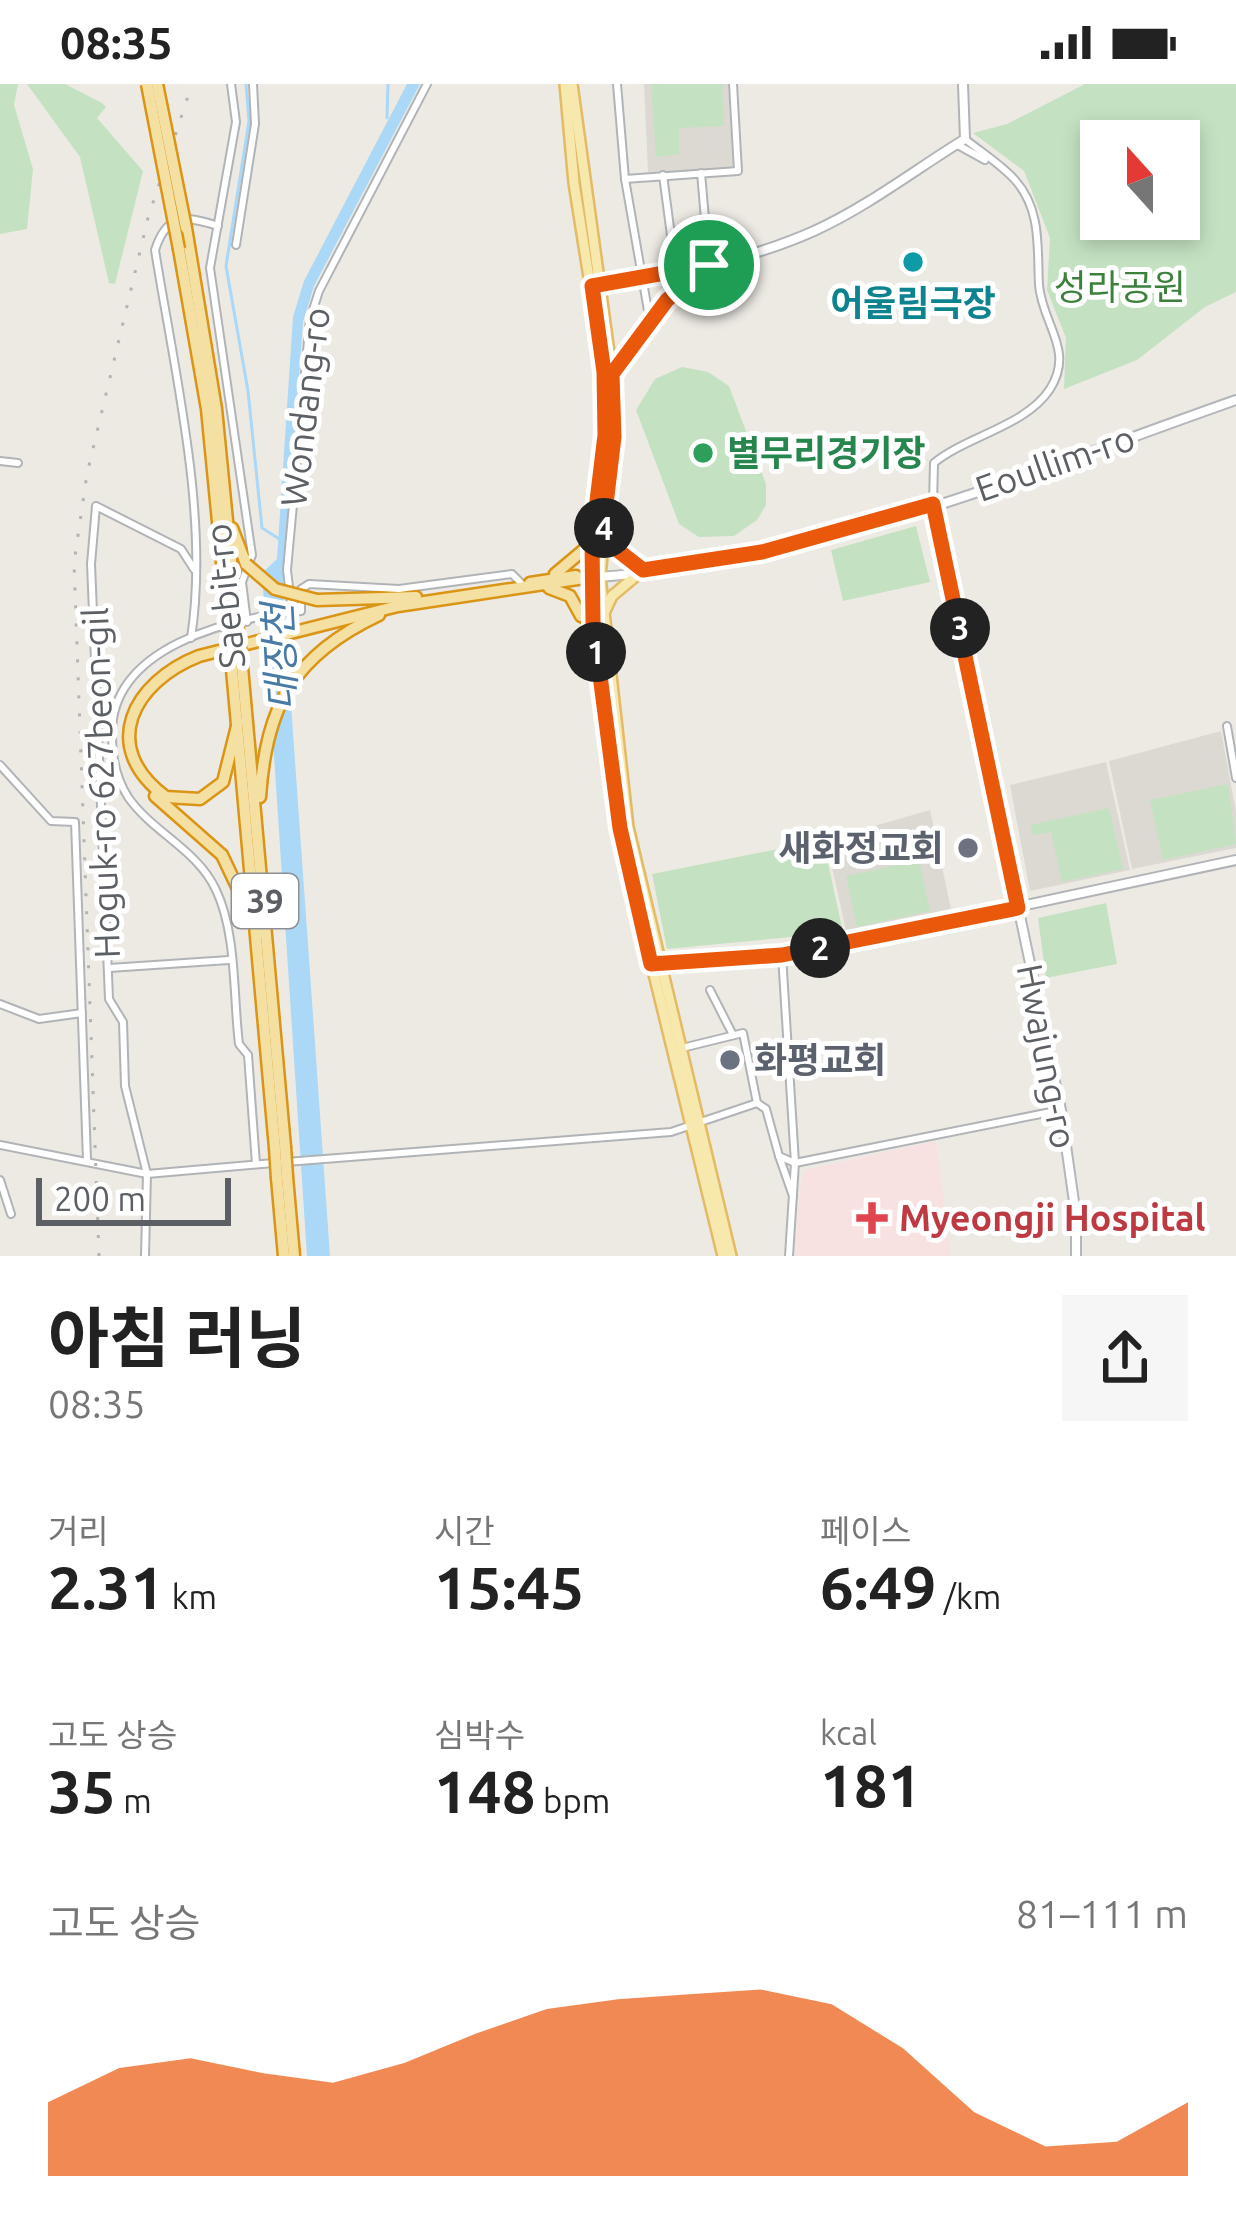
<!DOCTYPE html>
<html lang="ko">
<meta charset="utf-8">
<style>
:root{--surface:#fff;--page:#f6f6f6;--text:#222;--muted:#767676;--accent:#ea580c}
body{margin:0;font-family:Ubuntu,"Noto Sans KR",sans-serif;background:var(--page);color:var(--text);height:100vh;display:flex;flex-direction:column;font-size:45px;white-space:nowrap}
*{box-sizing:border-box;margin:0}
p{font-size:39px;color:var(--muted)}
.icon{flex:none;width:66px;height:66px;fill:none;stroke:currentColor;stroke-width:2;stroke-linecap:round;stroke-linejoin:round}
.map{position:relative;height:1172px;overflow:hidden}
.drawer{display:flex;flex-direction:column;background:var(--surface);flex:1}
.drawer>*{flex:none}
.needle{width:78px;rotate:339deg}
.fabs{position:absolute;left:1080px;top:36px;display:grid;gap:24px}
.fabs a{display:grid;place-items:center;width:120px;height:120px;border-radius:0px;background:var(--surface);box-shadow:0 6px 18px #0003;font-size:60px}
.scale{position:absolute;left:36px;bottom:30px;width:195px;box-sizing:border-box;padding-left:12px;border:6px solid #5c5f63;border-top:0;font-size:33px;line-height:42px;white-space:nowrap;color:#5c5f63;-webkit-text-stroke:9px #fff;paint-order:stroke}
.pin{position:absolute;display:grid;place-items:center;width:102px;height:102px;color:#fff;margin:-51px;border:6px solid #fff;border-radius:50%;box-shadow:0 3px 12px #0007}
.km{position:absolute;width:60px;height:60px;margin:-30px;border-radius:50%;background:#222;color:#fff;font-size:33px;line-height:60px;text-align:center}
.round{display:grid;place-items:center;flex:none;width:126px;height:126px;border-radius:0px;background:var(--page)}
.summary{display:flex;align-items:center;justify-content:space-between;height:204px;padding:0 48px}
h1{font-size:66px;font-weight:700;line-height:90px}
.figures{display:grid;grid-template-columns:repeat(3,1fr);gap:18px;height:204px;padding:12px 48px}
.figures div{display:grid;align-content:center}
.figures b{font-size:60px;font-weight:700}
.figures small{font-size:33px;font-weight:400}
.figures p{font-size:33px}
.chart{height:336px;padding:24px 48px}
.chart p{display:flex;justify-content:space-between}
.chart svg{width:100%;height:216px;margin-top:12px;fill:var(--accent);opacity:.7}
.status{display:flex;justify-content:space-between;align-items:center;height:84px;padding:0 60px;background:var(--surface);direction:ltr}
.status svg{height:33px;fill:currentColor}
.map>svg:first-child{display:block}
.education{fill:#dcd9d2}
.medical{fill:#f8e2e1}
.green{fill:#c4e2c2;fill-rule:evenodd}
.water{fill:#aad8f6}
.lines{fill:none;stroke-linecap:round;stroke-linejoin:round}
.stream{stroke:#aad8f6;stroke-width:3}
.minor-casing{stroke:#b1b4b7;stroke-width:10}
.tertiary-casing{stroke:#b1b4b7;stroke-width:12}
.secondary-casing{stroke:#b3b6ba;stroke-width:12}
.primary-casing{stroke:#e3bb66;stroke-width:14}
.trunk-casing{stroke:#da9416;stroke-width:15}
.minor{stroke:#fff;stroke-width:6}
.tertiary{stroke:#fff;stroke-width:8}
.secondary{stroke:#fff;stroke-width:8}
.primary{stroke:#f7e8ae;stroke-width:9}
.trunk{stroke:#f4e0a2;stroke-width:10}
.rail{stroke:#b2b3b3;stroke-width:3;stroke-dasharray:3 15;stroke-linecap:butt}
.trunk-bridge-casing{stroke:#da9416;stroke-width:15;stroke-linecap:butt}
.trunk-bridge{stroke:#f4e0a2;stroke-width:10}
.route-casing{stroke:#fff;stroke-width:24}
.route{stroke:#ea580c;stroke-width:15}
.culture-dot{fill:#0f9aa8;stroke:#fff;stroke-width:4.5}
.leisure-dot{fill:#2e9e5b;stroke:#fff;stroke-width:4.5}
.worship-dot{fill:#6b7280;stroke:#fff;stroke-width:4.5}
.health-dot{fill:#e0444e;stroke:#fff;stroke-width:4.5}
.labels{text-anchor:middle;stroke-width:10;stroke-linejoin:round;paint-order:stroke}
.shield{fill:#fff;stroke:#8d8f92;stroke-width:3}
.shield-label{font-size:33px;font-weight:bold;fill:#5c5f63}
.park-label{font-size:36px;fill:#3d803d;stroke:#fff}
.culture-label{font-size:36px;font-weight:bold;fill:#0d838f;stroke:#fff}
.street-label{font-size:36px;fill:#5c5f63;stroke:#fff}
.leisure-label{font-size:36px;font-weight:bold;fill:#27864d;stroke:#fff;text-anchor:start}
.worship-label{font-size:36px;font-weight:bold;fill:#5b616d;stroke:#fff;text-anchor:end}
.health-label{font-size:36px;font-weight:bold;fill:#be3a42;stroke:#fff;text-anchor:start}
.water-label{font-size:39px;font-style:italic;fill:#497aa6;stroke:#fff}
</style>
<div class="status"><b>08:35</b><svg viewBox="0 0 49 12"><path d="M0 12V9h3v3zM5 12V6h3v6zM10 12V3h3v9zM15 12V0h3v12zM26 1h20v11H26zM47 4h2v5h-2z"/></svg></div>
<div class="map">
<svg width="1236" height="1172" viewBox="0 0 1236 1172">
<rect width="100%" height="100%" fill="#edeae4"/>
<!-- education -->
<g class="education">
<path d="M644 0H728L733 84 648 88Z"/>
<path d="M1221 647 1236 728V764L1132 785 1109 677Z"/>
<path d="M1106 678 1130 786 1030 807 1010 701Z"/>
<path d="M930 726 951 825 846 847 826 756Z"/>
</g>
<!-- medical -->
<path class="medical" d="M936 1057 951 1172H795L799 1112 803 1090 809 1085Z"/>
<!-- green -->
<g class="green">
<path d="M0 0H18L14 21 33 85 27 145 0 150Z"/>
<path d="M27 0H65L102 19 106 23 97 34 143 87 115 200 109 199 106 186 80 73Z"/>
<path d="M651 0H722L724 42 679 44V70L656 73Z"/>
<path d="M1085 0H1236V208L1205 223 1137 276 1064 305 1066 254 1047 206 1050 154 1024 87 973 49 1007 40ZM1101 57H1179V135H1101Z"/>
<path d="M682 283 708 288 729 302 766 400V421L757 436 734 452 699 453 679 440 636 326 655 295Z"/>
<path d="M916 442 930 498 843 517 831 466Z"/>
<path d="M1228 700 1236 760 1163 776 1150 716Z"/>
<path d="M1109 724 1123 785 1062 798 1051 748 1033 751 1030 741Z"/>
<path d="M823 756 843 848 667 865 652 790Z"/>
<path d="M919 776 930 827 857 843 846 792Z"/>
<path d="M1106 819 1117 880 1046 894 1038 834Z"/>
</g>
<!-- water -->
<path class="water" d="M407 0H420L314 202 303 238 283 507 330 1172H307L262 489 277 475 293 233 304 197Z"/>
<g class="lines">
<!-- stream -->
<g class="stream">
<path d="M246 0 249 37 226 182 248 307 262 444 281 456"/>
<path d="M387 34 388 0"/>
</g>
<defs>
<g id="minor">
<path d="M231 0 236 38 210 184 252 471 242 498 247 538"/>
<path d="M617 0 625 95 650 238"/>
<path d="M956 60 985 76"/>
<path d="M663 91 676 189"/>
<path d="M625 95 738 87 733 0"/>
<path d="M236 161 255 40 253 0"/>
<path d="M614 287 667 216 709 181 701 89"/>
<path d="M0 377 18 379"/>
<path d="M933 420 934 379C967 352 1026 342 1050 305 1075 266 1042 240 1039 201 1037 165 1042 126 1015 96 1002 81 981 68 965 55"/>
<path d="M292 528 287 486 310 235 319 207 427 0"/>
<path d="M191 554C210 433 174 286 155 166 167 129 185 131 218 142"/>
<path d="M1227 642 1236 694"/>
<path d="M0 681 51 737 75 738 87 1076"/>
<path d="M782 871 795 1079 789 1172"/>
<path d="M109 884 229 876"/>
<path d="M710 906 733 951"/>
<path d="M0 920 39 935 82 929"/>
<path d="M682 964 743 949 757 1019"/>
<path d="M0 1061 147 1090 273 1079"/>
<path d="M779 1072 793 1112"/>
<path d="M286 1078 671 1048 757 1019 766 1025 779 1072 795 1079"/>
<path d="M795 1079 1061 1026"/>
<path d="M256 1080 248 971 239 960C233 912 237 850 216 806 197 765 153 749 128 713 116 694 112 675 112 652 109 563 230 534 301 527V505L309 500 399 505 512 490 522 500"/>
<path d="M0 1096 11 1130"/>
<path d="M145 1172 147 1090 125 1002 123 938 109 915 91 480 96 422 181 465 194 485"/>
</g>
<g id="tertiary">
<path d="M599 201C671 191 747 177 814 147 867 123 916 85 965 55L963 0"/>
<path d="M658 879 782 871 844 860 1236 776"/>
</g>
<g id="secondary">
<path d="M933 420 1061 1026 1076 1132V1172"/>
<path d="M597 493C817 479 1031 388 1236 316"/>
</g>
<g id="primary">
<path d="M565 0 574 99 604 288 605 351 591 493 595 562 629 788 723 1172"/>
<path d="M572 0 612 290 614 353 600 492 628 743 731 1172"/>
<path d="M602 454 643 486 612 512 605 527"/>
</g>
<g id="trunk">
<path d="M186 144 216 325 236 528"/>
<path d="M179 165 207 325 227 530"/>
<path d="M232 444 246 480"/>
<path d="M555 490 593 458"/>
<path d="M530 499 576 492"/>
<path d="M549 504 570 512 581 532 593 537"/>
<path d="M317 516 416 513"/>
<path d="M241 572 285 1063"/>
<path d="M231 574 275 1064"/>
<path d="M238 638 223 698 200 715 166 713C98 663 133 598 199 572L398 522 591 493"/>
<path d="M155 712 222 771 259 849"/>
<path d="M260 713C266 621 294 571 379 531"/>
<path d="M287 1093 294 1172"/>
<path d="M277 1094 284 1172"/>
</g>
</defs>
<!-- minor casing -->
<use href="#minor" class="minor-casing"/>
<!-- tertiary casing -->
<use href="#tertiary" class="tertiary-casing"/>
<!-- secondary casing -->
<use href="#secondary" class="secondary-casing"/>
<!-- primary casing -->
<use href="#primary" class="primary-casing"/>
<!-- trunk casing -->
<use href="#trunk" class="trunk-casing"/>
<!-- minor -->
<use href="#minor" class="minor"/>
<!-- tertiary -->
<use href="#tertiary" class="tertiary"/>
<!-- secondary -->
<use href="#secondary" class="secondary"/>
<!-- primary -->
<use href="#primary" class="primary"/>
<!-- trunk -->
<use href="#trunk" class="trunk"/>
<!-- rail -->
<path class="rail" d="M99 1172 74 479 87 390 148 134 192 0"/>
<defs>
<g id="trunk-bridge">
<path d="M147 0 179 165"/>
<path d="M157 0 186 144"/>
<path d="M246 480 275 505 317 516"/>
<path d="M236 528 241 572"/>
<path d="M227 530 231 574"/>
<path d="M285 1063 287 1093"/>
<path d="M275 1064 277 1094"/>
</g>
</defs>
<!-- trunk-bridge casing -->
<use href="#trunk-bridge" class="trunk-bridge-casing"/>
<!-- trunk-bridge -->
<use href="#trunk-bridge" class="trunk-bridge"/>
</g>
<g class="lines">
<defs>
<path id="route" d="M709 181 667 216 612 290 614 353 602 454 643 486 762 468 933 420 1018 824 782 871 651 880 620 744 593 538 592 458 605 351 604 288 592 202Z"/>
</defs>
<!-- route casing -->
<use href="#route" class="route-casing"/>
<!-- route -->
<use href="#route" class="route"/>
</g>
<!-- markers -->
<circle class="culture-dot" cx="913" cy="178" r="12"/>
<circle class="leisure-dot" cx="703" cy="369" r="12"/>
<g class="worship-dot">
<circle cx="968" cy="764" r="12"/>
<circle cx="730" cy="976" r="12"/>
</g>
<path class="health-dot" d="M866 1116h12v12h12v12h-12v12h-12v-12h-12v-12h12z"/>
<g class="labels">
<!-- shield labels -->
<rect class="shield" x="232" y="790" width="66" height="54" rx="9"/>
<g class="shield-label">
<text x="265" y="829">39</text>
</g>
<!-- park labels -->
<g class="park-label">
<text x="1120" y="216">성라공원</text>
</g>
<!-- culture labels -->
<g class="culture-label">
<text x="913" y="232">어울림극장</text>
</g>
<!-- street labels -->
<g class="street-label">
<text transform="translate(305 323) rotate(-83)" y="13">Wondang-ro</text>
<text transform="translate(1055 379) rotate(-19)" y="13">Eoullim-ro</text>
<text transform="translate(225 512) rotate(-96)" y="13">Saebit-ro</text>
<text transform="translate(101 699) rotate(-92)" y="13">Hoguk-ro 627beon-gil</text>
<text transform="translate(1047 972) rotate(79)" y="13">Hwajung-ro</text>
</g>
<!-- leisure labels -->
<g class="leisure-label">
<text x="727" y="382">별무리경기장</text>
</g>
<!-- worship labels -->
<g class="worship-label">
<text x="944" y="777">새화정교회</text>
<text x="754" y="989" text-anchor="start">화평교회</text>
</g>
<!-- health labels -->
<g class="health-label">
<text x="899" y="1147">Myeongji Hospital</text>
</g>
<!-- water labels -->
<g class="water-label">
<text transform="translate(280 573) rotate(-93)" y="14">대장천</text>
</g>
</g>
</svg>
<div class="fabs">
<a><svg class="needle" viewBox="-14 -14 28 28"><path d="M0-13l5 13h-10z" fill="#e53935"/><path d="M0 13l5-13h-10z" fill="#767676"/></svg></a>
</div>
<div class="scale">200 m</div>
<div class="pin" style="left:709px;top:181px;background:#1e9e55"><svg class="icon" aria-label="arrive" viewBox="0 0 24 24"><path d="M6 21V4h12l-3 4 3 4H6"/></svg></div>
<b class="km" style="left:596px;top:568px">1</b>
<b class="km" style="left:820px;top:864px">2</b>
<b class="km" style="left:960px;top:544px">3</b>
<b class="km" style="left:604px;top:444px">4</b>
</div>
<section class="drawer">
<div class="summary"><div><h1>아침 러닝</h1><p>08:35</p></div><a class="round"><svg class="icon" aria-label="share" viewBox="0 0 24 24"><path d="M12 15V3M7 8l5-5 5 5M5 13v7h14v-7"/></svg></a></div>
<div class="figures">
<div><p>거리</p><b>2.31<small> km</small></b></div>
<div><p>시간</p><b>15:45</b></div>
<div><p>페이스</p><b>6:49<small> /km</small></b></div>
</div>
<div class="figures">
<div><p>고도 상승</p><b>35<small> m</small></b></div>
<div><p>심박수</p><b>148<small> bpm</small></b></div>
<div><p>kcal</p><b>181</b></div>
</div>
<div class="chart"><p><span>고도 상승</span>81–111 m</p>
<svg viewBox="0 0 160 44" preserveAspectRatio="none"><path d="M0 44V29L10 22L20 20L30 23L40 25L50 21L60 15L70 10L80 8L90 7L100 6L110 9L120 18L130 31L140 38L150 37L160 29V44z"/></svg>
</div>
</section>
